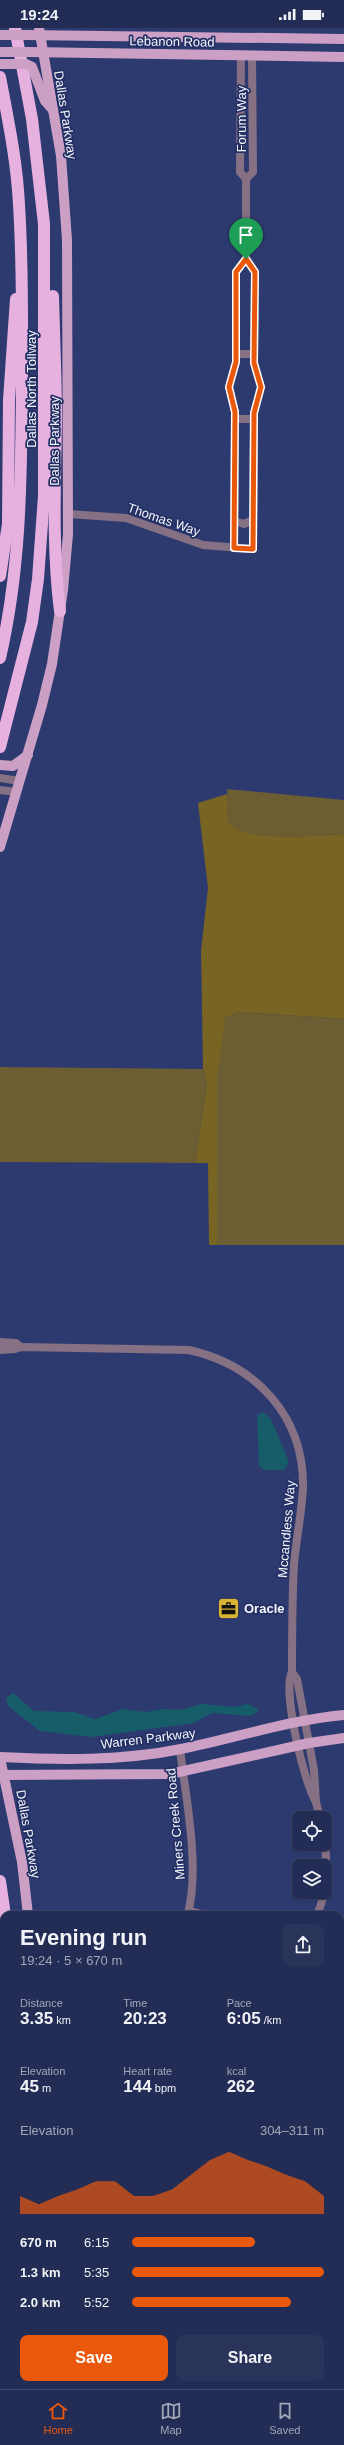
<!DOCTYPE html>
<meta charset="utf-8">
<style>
:root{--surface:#222c54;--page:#2a345a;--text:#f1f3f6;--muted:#a2a7b8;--line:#3f486b;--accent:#ea580c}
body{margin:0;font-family:Arial,sans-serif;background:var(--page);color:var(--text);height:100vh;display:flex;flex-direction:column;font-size:15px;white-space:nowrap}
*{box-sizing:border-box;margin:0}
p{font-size:13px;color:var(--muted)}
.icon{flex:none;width:22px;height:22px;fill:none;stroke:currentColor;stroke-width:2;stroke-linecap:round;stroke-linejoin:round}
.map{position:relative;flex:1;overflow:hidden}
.details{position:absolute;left:0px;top:1883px;width:344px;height:478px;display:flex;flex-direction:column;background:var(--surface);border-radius:12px 12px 0 0;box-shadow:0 1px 3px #0004,0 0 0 1px var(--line)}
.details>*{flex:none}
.controls{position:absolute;left:292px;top:1783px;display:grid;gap:8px}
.controls a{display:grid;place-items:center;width:40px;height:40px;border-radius:8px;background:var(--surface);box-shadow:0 1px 3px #0004,0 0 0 1px var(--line);font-size:20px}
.pin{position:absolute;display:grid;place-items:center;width:34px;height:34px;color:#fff;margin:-41px -17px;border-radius:50% 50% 50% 0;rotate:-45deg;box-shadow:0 0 4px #0007}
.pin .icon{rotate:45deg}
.round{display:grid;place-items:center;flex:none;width:42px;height:42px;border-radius:8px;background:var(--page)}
.headline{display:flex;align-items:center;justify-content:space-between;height:68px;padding:0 20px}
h1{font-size:22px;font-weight:800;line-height:30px}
.metrics{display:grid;grid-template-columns:repeat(3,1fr);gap:6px;height:68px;padding:4px 20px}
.metrics div{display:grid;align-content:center}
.metrics b{font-size:17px;font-weight:800}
.metrics small{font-size:11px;font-weight:400}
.metrics p{font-size:11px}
.chart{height:112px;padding:8px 20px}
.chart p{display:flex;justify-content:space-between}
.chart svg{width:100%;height:72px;margin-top:4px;fill:var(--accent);opacity:.7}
.action{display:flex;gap:8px;margin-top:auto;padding:8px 20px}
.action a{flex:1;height:46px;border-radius:8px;background:var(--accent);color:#fff;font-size:16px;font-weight:800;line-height:46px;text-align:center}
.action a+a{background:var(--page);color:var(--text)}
ul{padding:0 20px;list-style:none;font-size:13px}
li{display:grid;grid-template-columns:64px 48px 1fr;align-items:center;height:30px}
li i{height:10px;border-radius:5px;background:var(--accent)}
.status{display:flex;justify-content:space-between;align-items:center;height:28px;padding:0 20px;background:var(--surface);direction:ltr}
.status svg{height:11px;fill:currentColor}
.tab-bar{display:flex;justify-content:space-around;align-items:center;height:56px;border-top:1px solid var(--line);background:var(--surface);font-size:11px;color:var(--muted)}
.tab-bar a{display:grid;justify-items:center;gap:2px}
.tab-bar .on{color:var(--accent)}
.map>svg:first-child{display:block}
.green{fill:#6c5d32}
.forest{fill:#786423}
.water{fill:#165d69}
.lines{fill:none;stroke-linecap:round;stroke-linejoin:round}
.minor{stroke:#867083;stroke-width:8}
.major{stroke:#cc9fc5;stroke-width:10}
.highway{stroke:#e7b1df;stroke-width:12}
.major-bridge{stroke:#cc9fc5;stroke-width:10}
.highway-bridge{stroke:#e7b1df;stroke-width:12}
.route-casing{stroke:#fff;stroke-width:8}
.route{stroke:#ea580c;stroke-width:5}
.labels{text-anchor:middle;stroke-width:3.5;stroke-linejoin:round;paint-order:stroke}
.street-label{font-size:13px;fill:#f2f5fb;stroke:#242f64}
.poi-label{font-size:13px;font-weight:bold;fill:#f2f5fb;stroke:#242f64;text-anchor:start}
</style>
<div class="status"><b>19:24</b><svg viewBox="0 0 49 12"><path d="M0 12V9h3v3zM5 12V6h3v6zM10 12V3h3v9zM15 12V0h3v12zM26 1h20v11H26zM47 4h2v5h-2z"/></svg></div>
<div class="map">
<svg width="344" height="2361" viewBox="0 0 344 2361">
<rect width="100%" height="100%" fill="#2d3a70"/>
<!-- green -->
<g class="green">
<path d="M227 761 344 772V806C321 807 243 816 230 795 225 787 228 771 227 761Z"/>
<path d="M238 984 344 991V1217H217V1053L221 1006 225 990Z"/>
<path d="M0 1039 203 1041 207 1056 195 1135 0 1134Z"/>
</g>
<!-- forest -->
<path class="forest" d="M227 766C228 774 226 786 229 793 238 816 323 807 344 806V991L238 984 225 990 217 1053V1217H209L208 1135H195L207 1056 203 1041 201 922 208 860 198 775Z"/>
<!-- water -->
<g class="water">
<path d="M263 1384 271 1391 289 1434 284 1442H264L259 1438 257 1387Z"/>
<path d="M13 1665 34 1683 74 1684 95 1691 123 1681 146 1684 162 1681 179 1682 202 1676 234 1679 248 1676 259 1682 251 1688 212 1685 194 1695 91 1709 40 1703 8 1678 6 1670Z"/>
<path d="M344 2003V2050L340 2048V2004Z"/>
</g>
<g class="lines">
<!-- minor -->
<g class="minor">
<path d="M241 27 240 144 246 151 253 144 252 28"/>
<path d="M236 326H254"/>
<path d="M235 391H254"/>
<path d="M68 486 126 490 203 517 253 521 254 385 261 359 254 335 255 244 246 230"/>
<path d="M234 493 244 496 253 492"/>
<path d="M234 520 235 384 229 359 236 334V244L246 230V151"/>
<path d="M0 750 20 753"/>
<path d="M0 762 17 764"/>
<path d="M0 1314 16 1315 21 1319"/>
<path d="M0 1322 15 1321 21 1319 189 1322C256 1337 304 1388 303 1459 302 1485 296 1511 294 1537 292 1573 292 1608 292 1644 282 1662 304 1755 316 1774"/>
<path d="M292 1644 297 1651 314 1742 316 1774 320 1790"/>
<path d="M180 1722C186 1769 200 1840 188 1885"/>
<path d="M185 1887 193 1884 205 1887"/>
<path d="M317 1887C329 1858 327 1846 325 1815"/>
<path d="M340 1975 344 1979"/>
<path d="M340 2260 344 2261"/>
<path d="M340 2280H344"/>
</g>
<!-- major -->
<g class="major">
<path d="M26 7 344 11"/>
<path d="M28 24 344 29"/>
<path d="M32 39 45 73 53 82"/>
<path d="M0 737 13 738 28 727"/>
<path d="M0 819 42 677 52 636 63 562 68 506 67 212 61 128 39 0"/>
<path d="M0 1729C59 1732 123 1733 181 1721 236 1710 289 1692 344 1687"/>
<path d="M0 1730 22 1834 28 1887"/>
<path d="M0 1747 170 1746 309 1715 344 1710"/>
<path d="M30 2361V2357"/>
</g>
<!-- highway -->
<g class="highway">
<path d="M0 49C8 91 17 134 19 177 23 238 22 298 22 359 21 452 21 539 0 630"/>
<path d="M53 268C54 309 56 351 56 392 55 456 52 520 60 583"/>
<path d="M0 548 8 496 9 372 16 271"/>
<path d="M0 719 32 594 38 551 44 468V196L32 91 15 0"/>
<path d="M0 1853 5 1887"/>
<path d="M3 2169 4 2143"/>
<path d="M0 2246 1 2361"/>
<path d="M13 2357V2361"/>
</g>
<!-- major-bridge -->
<g class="major-bridge">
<path d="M0 7H26"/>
<path d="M0 24H28"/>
<path d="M0 36H26L32 39"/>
</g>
<!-- highway-bridge -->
<path class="highway-bridge" d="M0 2246 3 2169"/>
</g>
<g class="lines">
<defs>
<path id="route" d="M246 231 255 244 254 335 261 359 254 385 253 521 234 520 235 384 229 359 236 334V244Z"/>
</defs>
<!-- route casing -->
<use href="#route" class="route-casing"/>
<!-- route -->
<use href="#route" class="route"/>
</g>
<!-- icons -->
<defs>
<symbol id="office-square" viewBox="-11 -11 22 22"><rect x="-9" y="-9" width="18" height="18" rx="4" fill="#d9b334" stroke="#242f64"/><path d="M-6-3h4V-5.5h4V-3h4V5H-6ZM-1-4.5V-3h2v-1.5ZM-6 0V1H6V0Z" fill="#111"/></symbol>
</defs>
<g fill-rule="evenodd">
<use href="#office-square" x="216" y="1568" width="25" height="25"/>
</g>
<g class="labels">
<!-- street labels -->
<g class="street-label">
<text transform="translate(172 13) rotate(1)" y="5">Lebanon Road</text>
<text transform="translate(66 87) rotate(81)" y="5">Dallas Parkway</text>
<text transform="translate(241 91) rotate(-90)" y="5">Forum Way</text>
<text transform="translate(31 361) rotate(-90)" y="5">Dallas North Tollway</text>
<text transform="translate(54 413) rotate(-90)" y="5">Dallas Parkway</text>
<text transform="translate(164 491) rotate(19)" y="5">Thomas Way</text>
<text transform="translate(286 1501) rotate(-85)" y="5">Mccandless Way</text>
<text transform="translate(148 1710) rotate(-7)" y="5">Warren Parkway</text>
<text transform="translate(175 1796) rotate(-95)" y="5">Miners Creek Road</text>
<text transform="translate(29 1806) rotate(80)" y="5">Dallas Parkway</text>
</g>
<!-- poi labels -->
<g class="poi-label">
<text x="244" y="1585">Oracle</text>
</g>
</g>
</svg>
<div class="controls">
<a><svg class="icon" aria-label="locate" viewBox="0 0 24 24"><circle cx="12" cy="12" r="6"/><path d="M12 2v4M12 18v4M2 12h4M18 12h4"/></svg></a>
<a><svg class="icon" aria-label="layers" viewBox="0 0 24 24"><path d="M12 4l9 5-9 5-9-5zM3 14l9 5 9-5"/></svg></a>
</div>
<div class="pin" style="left:246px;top:231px;background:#1e9e55"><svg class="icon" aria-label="arrive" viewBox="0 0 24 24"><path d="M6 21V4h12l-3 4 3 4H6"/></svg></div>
<section class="details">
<div class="headline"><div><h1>Evening run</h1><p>19:24 · 5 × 670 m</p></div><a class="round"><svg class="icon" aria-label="share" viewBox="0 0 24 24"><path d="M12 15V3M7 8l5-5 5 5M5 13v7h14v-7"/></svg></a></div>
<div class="metrics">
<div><p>Distance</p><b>3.35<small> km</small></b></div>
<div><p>Time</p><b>20:23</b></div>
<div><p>Pace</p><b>6:05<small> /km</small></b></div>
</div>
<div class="metrics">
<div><p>Elevation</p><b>45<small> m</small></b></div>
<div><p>Heart rate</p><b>144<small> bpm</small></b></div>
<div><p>kcal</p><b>262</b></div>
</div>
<div class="chart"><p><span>Elevation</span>304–311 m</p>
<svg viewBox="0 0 160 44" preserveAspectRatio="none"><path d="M0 44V33L10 38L20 33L30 29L40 24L50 24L60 33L70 33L80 29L90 20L100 11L110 6L120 11L130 15L140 20L150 24L160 33V44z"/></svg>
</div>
<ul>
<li><b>670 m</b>6:15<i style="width:64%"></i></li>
<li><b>1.3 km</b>5:35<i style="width:100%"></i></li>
<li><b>2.0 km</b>5:52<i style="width:83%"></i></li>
</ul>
<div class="action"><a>Save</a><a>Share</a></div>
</section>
</div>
<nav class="tab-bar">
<a class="on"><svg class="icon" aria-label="home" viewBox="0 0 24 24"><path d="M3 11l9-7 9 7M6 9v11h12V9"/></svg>Home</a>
<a><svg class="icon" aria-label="map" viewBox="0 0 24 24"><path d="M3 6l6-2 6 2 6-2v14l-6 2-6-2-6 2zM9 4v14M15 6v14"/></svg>Map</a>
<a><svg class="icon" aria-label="saved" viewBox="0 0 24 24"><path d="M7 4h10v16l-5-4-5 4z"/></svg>Saved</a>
</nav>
